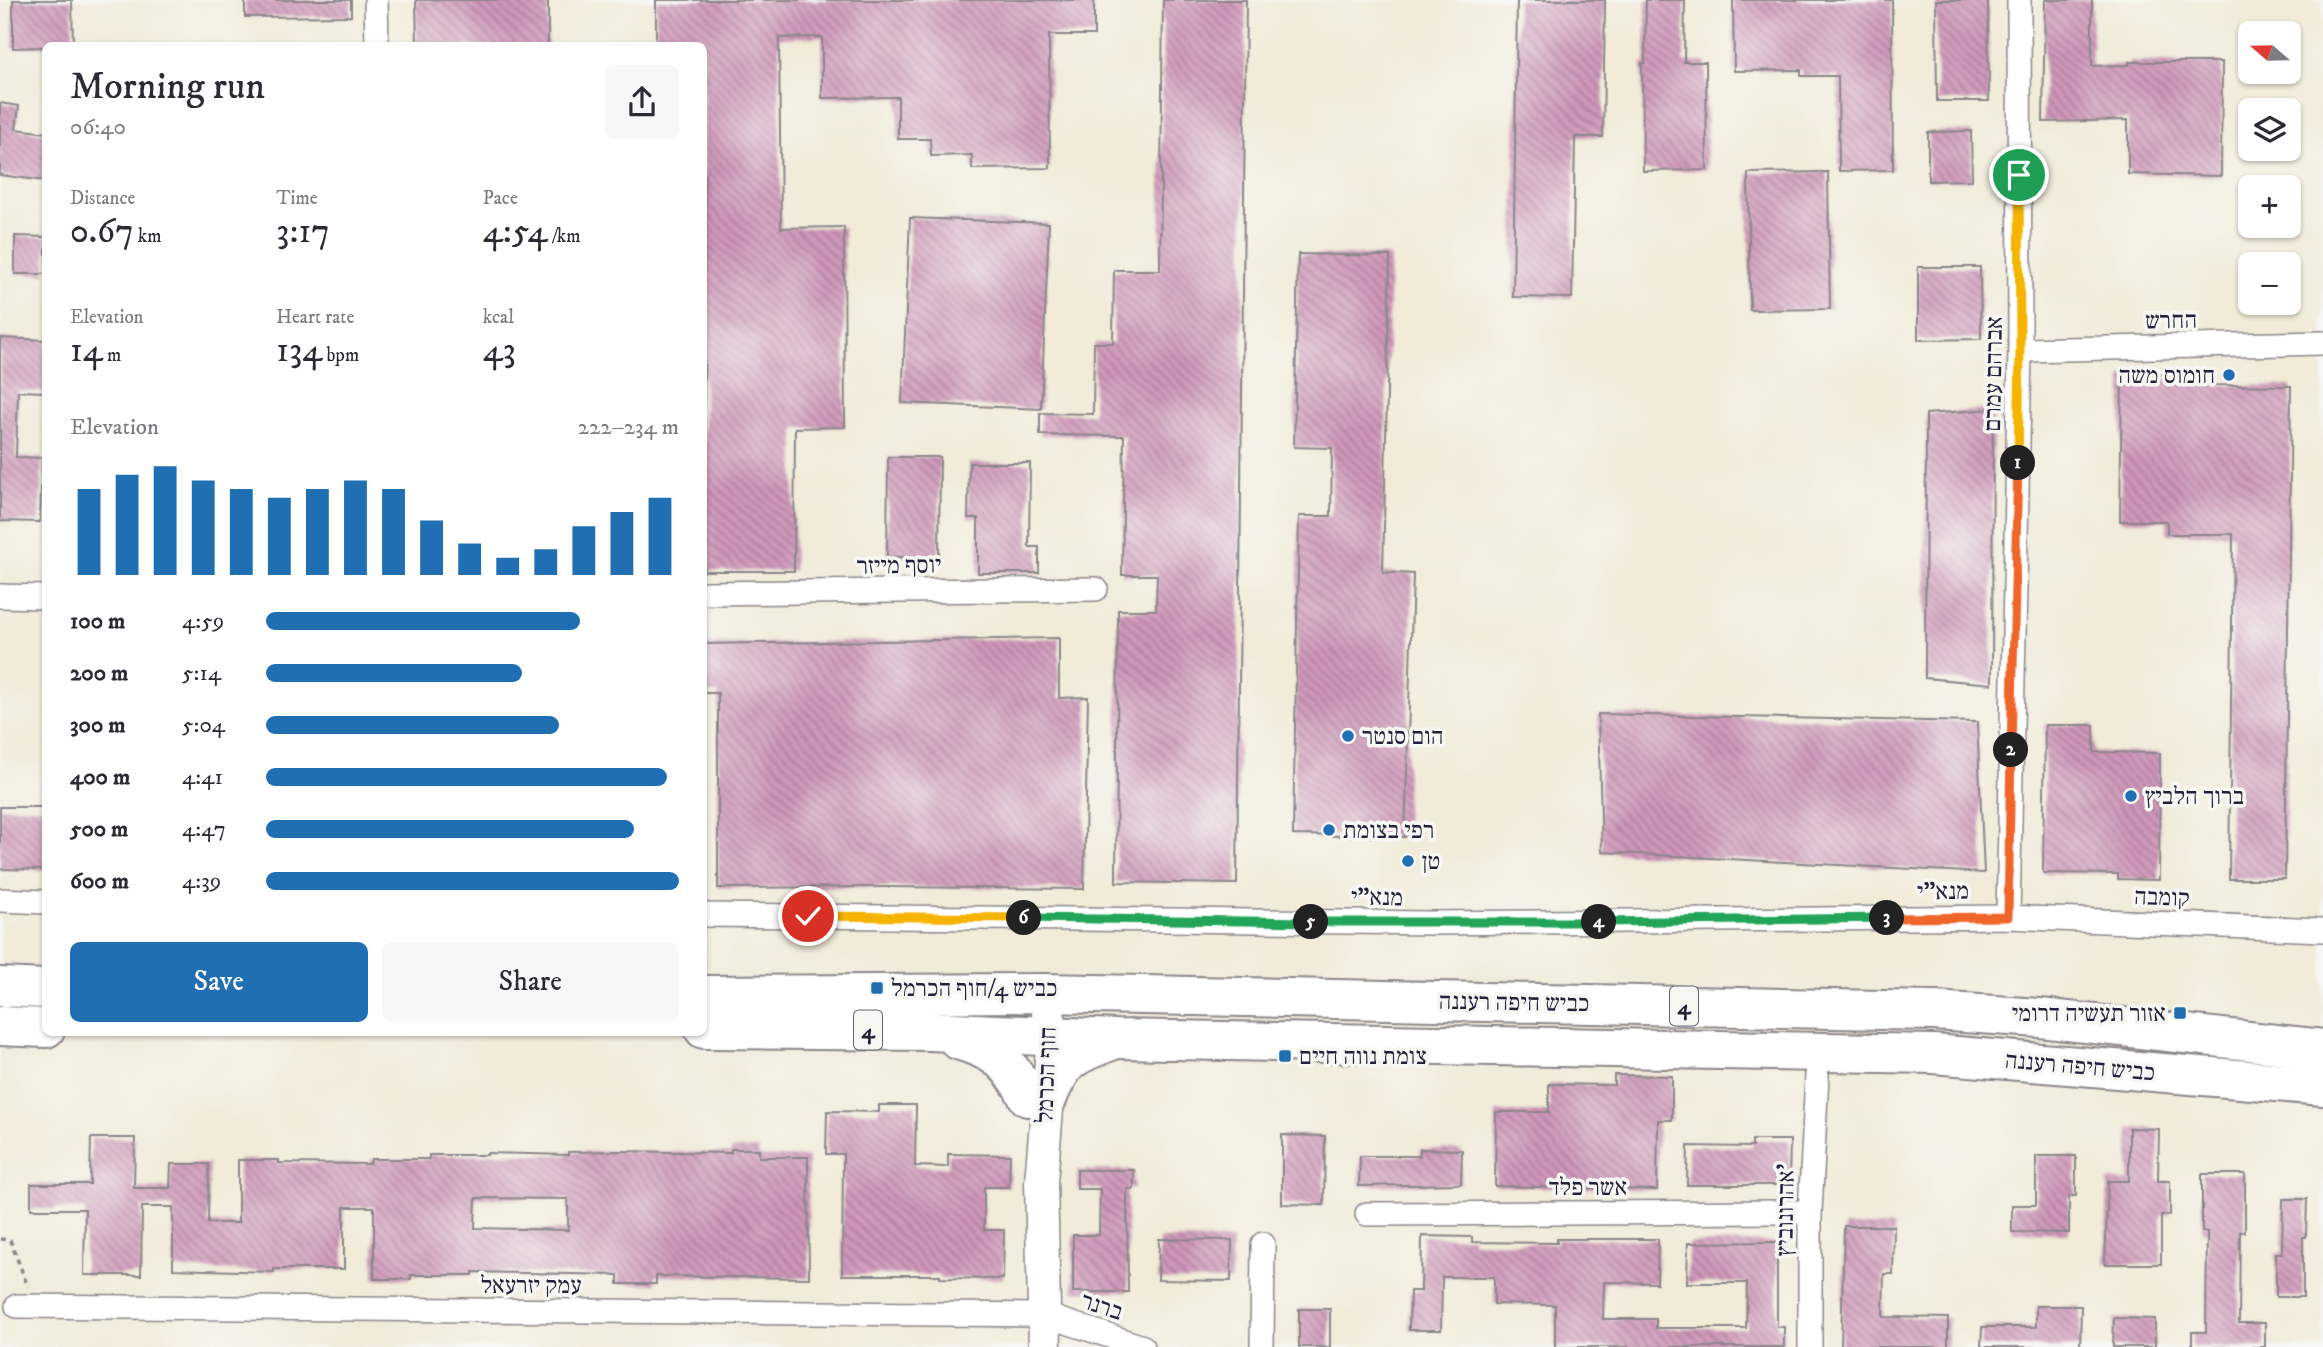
<!DOCTYPE html>
<meta charset="utf-8">
<style>
:root{--surface:#fff;--page:#f7f7f7;--text:#2b2b33;--muted:#7c7c81;--accent:#1f6fb2}
body{margin:0;font-family:"IM FELL DW Pica","Frank Ruhl Libre",serif;background:var(--page);color:var(--text);height:100vh;display:flex;flex-direction:column;font-size:26px;white-space:nowrap}
*{box-sizing:border-box;margin:0}
p{font-size:23px;color:var(--muted)}
.icon{flex:none;width:38px;height:38px;fill:none;stroke:currentColor;stroke-width:2;stroke-linecap:round;stroke-linejoin:round}
.map{position:relative;flex:1;overflow:hidden}
.panel{position:absolute;left:42px;top:42px;width:665px;height:994px;display:flex;flex-direction:column;background:var(--surface);border-radius:10px;box-shadow:0 2px 5px #0004}
.panel>*{flex:none}
.needle{width:46px;rotate:290deg}
.controls{position:absolute;left:2238px;top:21px;display:grid;gap:14px}
.controls a{display:grid;place-items:center;width:63px;height:63px;border-radius:10px;background:var(--surface);box-shadow:0 2px 5px #0004;font-size:35px}
.pin{position:absolute;display:grid;place-items:center;width:60px;height:60px;color:#fff;margin:-30px;border:4px solid #fff;border-radius:50%;box-shadow:0 2px 7px #0007}
.km{position:absolute;width:35px;height:35px;margin:-18px;border-radius:50%;background:#222;color:#fff;font-size:19px;line-height:35px;text-align:center}
.round{display:grid;place-items:center;flex:none;width:74px;height:74px;border-radius:10px;background:var(--page)}
.summary{display:flex;align-items:center;justify-content:space-between;height:119px;padding:0 28px}
h1{font-size:38px;font-weight:600;line-height:52px}
.figures{display:grid;grid-template-columns:repeat(3,1fr);gap:10px;height:119px;padding:7px 28px}
.figures div{display:grid;align-content:center}
.figures b{font-size:35px;font-weight:600}
.figures small{font-size:19px;font-weight:400}
.figures p{font-size:19px}
.chart{height:196px;padding:14px 28px}
.chart p{display:flex;justify-content:space-between}
.chart svg{width:100%;height:126px;margin-top:7px;stroke:var(--accent);stroke-width:6}
.cta{display:flex;gap:14px;margin-top:auto;padding:14px 28px}
.cta a{flex:1;height:80px;border-radius:10px;background:var(--accent);color:#fff;font-size:28px;font-weight:600;line-height:80px;text-align:center}
.cta a+a{background:var(--page);color:var(--text)}
ul{padding:0 28px;list-style:none;font-size:23px}
li{display:grid;grid-template-columns:112px 84px 1fr;align-items:center;height:52px}
li i{height:18px;border-radius:9px;background:var(--accent)}
.map>svg:first-child{display:block}
.building{fill:url(#building-back-hatch);fill-rule:evenodd}
.lines{fill:none;stroke-linecap:round;stroke-linejoin:round}
.street-casing{stroke:#8a868a;stroke-width:26}
.secondary-casing{stroke:#8a868a;stroke-width:35}
.highway-casing{stroke:#8a868a;stroke-width:42}
.path{stroke:#8a868a;stroke-width:3.5;stroke-dasharray:5 5;stroke-linecap:butt}
.street{stroke:#fff;stroke-width:23}
.secondary{stroke:#fff;stroke-width:32}
.highway{stroke:#fff;stroke-width:38}
.split-1-casing{stroke:#fff;stroke-width:14}
.split-2-casing{stroke:#fff;stroke-width:14}
.split-3-casing{stroke:#fff;stroke-width:14}
.split-4-casing{stroke:#fff;stroke-width:14}
.split-5-casing{stroke:#fff;stroke-width:14}
.split-6-casing{stroke:#fff;stroke-width:14}
.split-7-casing{stroke:#fff;stroke-width:14}
.split-1{stroke:#f5b400;stroke-width:9}
.split-2{stroke:#f0652b;stroke-width:9}
.split-3{stroke:#f0652b;stroke-width:9}
.split-4{stroke:#22a559;stroke-width:9}
.split-5{stroke:#22a559;stroke-width:9}
.split-6{stroke:#22a559;stroke-width:9}
.split-7{stroke:#f5b400;stroke-width:9}
.poi-dot{fill:#1f6fb2;stroke:#f6f6f2;stroke-width:2.5}
.labels{text-anchor:middle;stroke-width:7;stroke-linejoin:round;paint-order:stroke}
.shield{fill:#f6f6f2;stroke:#626272;stroke-width:2}
.shield-label{font-size:23px;font-weight:bold;fill:#22223b}
.street-label{font-size:24px;fill:#22223b;stroke:#f6f6f2}
.poi-label{font-size:24px;fill:#22223b;stroke:#f6f6f2;text-anchor:start}
</style>
<div class="map">
<svg width="2323" height="1347" viewBox="0 0 2323 1347">
<defs>
<pattern id="building-back-hatch" width="6" height="6" patternUnits="userSpaceOnUse" patternTransform="scale(1.75)"><rect width="6" height="6" fill="#cf97b9"/><path d="M-1 5l2 2M0 0l6 6M5-1l2 2" fill="none" stroke="#a87b98"/></pattern>
</defs>
<rect width="100%" height="100%" fill="#f6f6f2"/>
<filter id="ink" filterUnits="userSpaceOnUse"><feTurbulence type="fractalNoise" baseFrequency=".0143" numOctaves="2"/><feDisplacementMap in="SourceGraphic" scale="14" xChannelSelector="R" yChannelSelector="G"/><feConvolveMatrix kernelMatrix="1 2 1 2 8 2 1 2 1" color-interpolation-filters="sRGB"/></filter>
<filter id="wash" filterUnits="userSpaceOnUse"><feTurbulence type="fractalNoise" baseFrequency=".00686" numOctaves="4" result="noise"/><feDisplacementMap in="SourceGraphic" scale="28" xChannelSelector="R" yChannelSelector="G"/><feGaussianBlur stdDeviation="1.57" result="paint"/><feColorMatrix in="noise" values="0 0 0 0 0 0 0 0 0 0 0 0 0 0 0 0 0 1.4 0 .05"/><feComposite in="paint" operator="in"/></filter>
<g filter="url(#wash)">
<rect width="100%" height="100%" fill="#f1ebd8"/>
<g id="blocks">
<!-- building -->
<g class="building">
<path d="M13 0H72L73 46 13 48Z"/>
<path d="M245 0H351V16L245 17Z"/>
<path d="M416 0H548V46H417Z"/>
<path d="M656 0H1094V35H1049L1050 168 972 169V155L931 156 930 139H898V97L822 98V37L779 38 781 228 844 227 845 427 795 428 794 571H704V46H656Z"/>
<path d="M1163 0H1246L1237 884 1116 882 1118 610H1156L1157 575H1122L1124 436 1040 435V413L1093 414 1094 343H1113L1114 270H1160Z"/>
<path d="M1517 0H1605L1603 137H1575L1572 298 1513 297Z"/>
<path d="M1646 0H1685L1684 62H1706L1707 170 1643 171 1642 63H1645Z"/>
<path d="M1733 0H1892L1893 170 1839 171 1838 76H1801V70L1734 71Z"/>
<path d="M1936 0H1988L1989 101H1937Z"/>
<path d="M2045 0H2092V66L2129 65V62H2222L2221 176 2128 174V120L2043 122Z"/>
<path d="M0 103 19 106 16 129 46 133V181L0 175Z"/>
<path d="M1971 131 1972 180 1928 181V132Z"/>
<path d="M1828 172 1830 309 1750 310 1748 173Z"/>
<path d="M910 218 1049 223 1041 409 902 403Z"/>
<path d="M15 236 46 237V274H15Z"/>
<path d="M1298 254 1390 256 1383 572 1413 574 1405 837 1293 835 1299 516H1331L1332 448 1294 447Z"/>
<path d="M1918 267H1980L1981 339 1918 340Z"/>
<path d="M0 338 46 340V392L18 391 16 457 42 458 40 522 0 521Z"/>
<path d="M2122 375H2213V385L2291 386 2285 879H2229L2233 534H2167V521H2120Z"/>
<path d="M1993 409 1992 684 1925 678 1926 414Z"/>
<path d="M888 457H940L939 557H887Z"/>
<path d="M969 463H1030L1029 547H1039V573H978V518H968Z"/>
<path d="M1059 638V698L1088 697 1084 889 890 887 718 888V693H704V644Z"/>
<path d="M1598 714 1977 722 1984 873 1602 852Z"/>
<path d="M2045 725H2094V752L2160 753 2159 880 2118 879V874L2043 873Z"/>
<path d="M0 807H46V870L0 869Z"/>
<path d="M1614 1075 1672 1076V1120H1658L1657 1190 1495 1186 1496 1112H1549V1084L1614 1085Z"/>
<path d="M879 1105H916L915 1166 948 1167V1154L1010 1155 1009 1187H984V1230H1004L1003 1279 940 1278V1275H842L843 1154H826L827 1111 879 1112Z"/>
<path d="M2129 1128 2159 1129 2158 1181H2170V1215H2161V1264H2105L2108 1181H2129Z"/>
<path d="M1282 1135 1325 1136 1324 1205 1282 1204Z"/>
<path d="M91 1138H135L134 1188H170L171 1164H209L208 1223H238V1160H279V1163L370 1164 371 1159H429V1155H487V1153L568 1155V1152L620 1151 731 1153V1149H759V1157H808L809 1278 656 1276V1284H618V1275L473 1272V1275H411V1279H374V1207H344V1269H274V1272L173 1269V1207H142L141 1275H84L85 1209H31V1184H90ZM476 1198 568 1199V1230L475 1228Z"/>
<path d="M1752 1140H1790L1789 1185H1687L1688 1146 1752 1147Z"/>
<path d="M1420 1149 1462 1150 1461 1184 1359 1186 1360 1156H1420Z"/>
<path d="M2036 1156H2076V1196H2069V1233L2012 1232V1205H2036Z"/>
<path d="M1077 1170H1134V1189H1127L1128 1292H1073V1235H1099L1100 1189H1077Z"/>
<path d="M2202 1174H2245V1232H2240L2239 1323H2265V1347H2192V1332H2206L2207 1232H2202Z"/>
<path d="M2283 1199H2307L2306 1237H2303V1297H2276V1253H2282Z"/>
<path d="M1844 1226H1894L1893 1274H1884L1883 1317 1948 1318V1347H1841Z"/>
<path d="M1422 1236 1472 1237V1242L1557 1243V1239H1658L1657 1283 1604 1282 1603 1319H1656V1328H1746L1747 1283H1687L1688 1243 1777 1242V1327H1784V1347H1555V1305L1494 1304V1277H1442L1441 1330H1409L1410 1291H1421Z"/>
<path d="M1159 1239 1232 1240 1231 1281 1158 1280Z"/>
<path d="M2036 1306H2081L2080 1347H1981L1982 1327H2036Z"/>
<rect x="1299" y="1309" width="31" height="38"/>
<path d="M2114 1318 2155 1319V1347H2113Z"/>
</g>
</g>
</g>
<g filter="url(#ink)">
<use href="#blocks" fill-opacity="0" stroke="#8a868a" stroke-width="2"/>
<g class="lines">
<defs>
<g id="street">
<path d="M376 0 377 46"/>
<path d="M2020 350 2323 343"/>
<path d="M704 593 1096 589"/>
<path d="M0 596 46 597"/>
<path d="M0 900 46 902"/>
<path d="M704 915 1433 923 2008 917 2323 930"/>
<path d="M2008 917 2020 350 2019 0"/>
<path d="M1367 1214 1810 1212"/>
<path d="M17 1306 1045 1315 1143 1347"/>
<path d="M1262 1347 1263 1244"/>
<path d="M1810 1347V1212L1817 1075"/>
</g>
<path id="secondary" d="M1044 993 1053 1037 1041 1182 1045 1347"/>
<g id="highway">
<path d="M0 987 46 989"/>
<path d="M704 995 1044 993 1934 1011 2040 1018 2323 1049"/>
<path d="M0 1026 46 1028"/>
<path d="M704 1029 929 1031 1116 1039 1933 1054 2323 1086"/>
<path d="M958 1040C995 1051 1010 1062 1028 1097"/>
<path d="M1047 1099C1063 1060 1072 1055 1111 1041"/>
</g>
</defs>
<!-- street casing -->
<use href="#street" class="street-casing"/>
<!-- secondary casing -->
<use href="#secondary" class="secondary-casing"/>
<!-- highway casing -->
<use href="#highway" class="highway-casing"/>
<!-- path -->
<path class="path" d="M0 1239 10 1240 28 1287"/>
<!-- street -->
<use href="#street" class="street"/>
<!-- secondary -->
<use href="#secondary" class="secondary"/>
<!-- highway -->
<use href="#highway" class="highway"/>
</g>
</g>
<g class="lines" filter="url(#ink)">
<defs>
<path id="split-1" d="M2018 463 2020 350 2019 175"/>
<path id="split-2" d="M2011 750 2018 463"/>
<path id="split-3" d="M1887 918 2008 917 2011 750"/>
<path id="split-4" d="M1599 922 1887 918"/>
<path id="split-5" d="M1311 922H1599"/>
<path id="split-6" d="M1024 918 1311 922"/>
<path id="split-7" d="M808 916 1024 918"/>
</defs>
<!-- split-1 casing -->
<use href="#split-1" class="split-1-casing"/>
<!-- split-2 casing -->
<use href="#split-2" class="split-2-casing"/>
<!-- split-3 casing -->
<use href="#split-3" class="split-3-casing"/>
<!-- split-4 casing -->
<use href="#split-4" class="split-4-casing"/>
<!-- split-5 casing -->
<use href="#split-5" class="split-5-casing"/>
<!-- split-6 casing -->
<use href="#split-6" class="split-6-casing"/>
<!-- split-7 casing -->
<use href="#split-7" class="split-7-casing"/>
<!-- split-1 -->
<use href="#split-1" class="split-1"/>
<!-- split-2 -->
<use href="#split-2" class="split-2"/>
<!-- split-3 -->
<use href="#split-3" class="split-3"/>
<!-- split-4 -->
<use href="#split-4" class="split-4"/>
<!-- split-5 -->
<use href="#split-5" class="split-5"/>
<!-- split-6 -->
<use href="#split-6" class="split-6"/>
<!-- split-7 -->
<use href="#split-7" class="split-7"/>
</g>
<!-- markers -->
<g class="poi-dot">
<circle cx="2229" cy="375" r="7"/>
<circle cx="1348" cy="736" r="7"/>
<circle cx="2131" cy="796" r="7"/>
<circle cx="1329" cy="830" r="7"/>
<circle cx="1408" cy="861" r="7"/>
<rect x="870" y="981" width="14" height="14" rx="3.5"/>
<rect x="2173" y="1006" width="14" height="14" rx="3.5"/>
<rect x="1278" y="1049" width="14" height="14" rx="3.5"/>
</g>
<g class="labels">
<!-- shield labels -->
<g class="shield">
<rect x="1670" y="986.5" width="28" height="39" rx="5"/>
<rect x="854" y="1010.5" width="28" height="39" rx="5"/>
</g>
<g class="shield-label">
<text x="1684" y="1014">4</text>
<text x="868" y="1038">4</text>
</g>
<!-- street labels -->
<g class="street-label">
<text transform="translate(2171 320) rotate(-1)" y="8">החרש</text>
<text transform="translate(1993 374) rotate(-89)" y="8">אברהם עמרם</text>
<text transform="translate(899 565) rotate(-1)" y="8">יוסף מייזר</text>
<text transform="translate(1943 891) rotate(-1)" y="8">מנא"י</text>
<text transform="translate(1377 897) rotate(1)" y="8">מנא"י</text>
<text transform="translate(2162 897) rotate(2)" y="8">קומבה</text>
<text transform="translate(1514 1002) rotate(1)" y="8">כביש חיפה רעננה</text>
<text transform="translate(2080 1066) rotate(5)" y="8">כביש חיפה רעננה</text>
<text transform="translate(1046 1075) rotate(-88)" y="8">חוף הכרמל</text>
<text x="1588" y="1195">אשר פלד</text>
<text transform="translate(1785 1210) rotate(-89)" y="8">אהרונוביץ'</text>
<text x="531" y="1293">עמק יזרעאל</text>
<text transform="translate(1102 1306) rotate(18)" y="8">ברנר</text>
</g>
<!-- poi labels -->
<g class="poi-label">
<text x="2215" y="383" text-anchor="end">חומוס משה</text>
<text x="1362" y="744">הום סנטר</text>
<text x="2145" y="804">ברוך הלביץ</text>
<text x="1343" y="838">רפי בצומת</text>
<text x="1422" y="869">טן</text>
<text x="891" y="996">כביש 4/חוף הכרמל</text>
<text x="2166" y="1021" text-anchor="end">אזור תעשיה דרומי</text>
<text x="1299" y="1064">צומת נווה חיים</text>
</g>
</g>
</svg>
<div class="controls">
<a><svg class="needle" viewBox="-14 -14 28 28"><path d="M0-13l5 13h-10z" fill="#e53935"/><path d="M0 13l5-13h-10z" fill="#7c7c81"/></svg></a>
<a><svg class="icon" aria-label="layers" viewBox="0 0 24 24"><path d="M12 4l9 5-9 5-9-5zM3 14l9 5 9-5"/></svg></a>
<a>+</a>
<a>−</a>
</div>
<div class="pin" style="left:2019px;top:175px;background:#1e9e55"><svg class="icon" aria-label="arrive" viewBox="0 0 24 24"><path d="M6 21V4h12l-3 4 3 4H6"/></svg></div>
<div class="pin" style="left:808px;top:916px;background:#d93025"><svg class="icon" aria-label="check" viewBox="0 0 24 24"><path d="M5 12l5 5 9-10"/></svg></div>
<b class="km" style="left:2018px;top:463px">1</b>
<b class="km" style="left:2011px;top:750px">2</b>
<b class="km" style="left:1887px;top:918px">3</b>
<b class="km" style="left:1599px;top:922px">4</b>
<b class="km" style="left:1311px;top:922px">5</b>
<b class="km" style="left:1024px;top:918px">6</b>
<section class="panel">
<div class="summary"><div><h1>Morning run</h1><p>06:40</p></div><a class="round"><svg class="icon" aria-label="share" viewBox="0 0 24 24"><path d="M12 15V3M7 8l5-5 5 5M5 13v7h14v-7"/></svg></a></div>
<div class="figures">
<div><p>Distance</p><b>0.67<small> km</small></b></div>
<div><p>Time</p><b>3:17</b></div>
<div><p>Pace</p><b>4:54<small> /km</small></b></div>
</div>
<div class="figures">
<div><p>Elevation</p><b>14<small> m</small></b></div>
<div><p>Heart rate</p><b>134<small> bpm</small></b></div>
<div><p>kcal</p><b>43</b></div>
</div>
<div class="chart"><p><span>Elevation</span>222–234 m</p>
<svg viewBox="0 0 160 44" preserveAspectRatio="none"><path d="M5 44V14M15 44V9M25 44V6M35 44V11M45 44V14M55 44V17M65 44V14M75 44V11M85 44V14M95 44V25M105 44V33M115 44V38M125 44V35M135 44V27M145 44V22M155 44V17"/></svg>
</div>
<ul>
<li><b>100 m</b>4:59<i style="width:76%"></i></li>
<li><b>200 m</b>5:14<i style="width:62%"></i></li>
<li><b>300 m</b>5:04<i style="width:71%"></i></li>
<li><b>400 m</b>4:41<i style="width:97%"></i></li>
<li><b>500 m</b>4:47<i style="width:89%"></i></li>
<li><b>600 m</b>4:39<i style="width:100%"></i></li>
</ul>
<div class="cta"><a>Save</a><a>Share</a></div>
</section>
</div>
